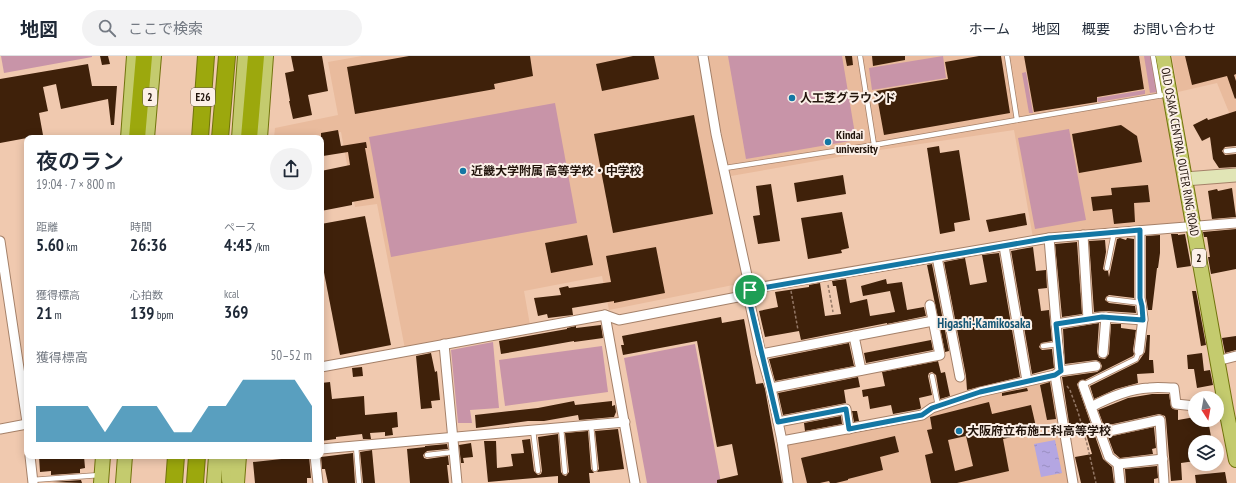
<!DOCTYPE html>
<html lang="ja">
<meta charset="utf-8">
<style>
:root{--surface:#fff;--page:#f2f2f3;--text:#1f2937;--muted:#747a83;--line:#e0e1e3;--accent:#1477a4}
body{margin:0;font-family:"PT Sans Narrow","Noto Sans JP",sans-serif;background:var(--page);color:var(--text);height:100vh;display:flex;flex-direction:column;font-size:15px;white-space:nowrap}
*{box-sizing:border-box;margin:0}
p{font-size:13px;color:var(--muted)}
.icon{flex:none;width:22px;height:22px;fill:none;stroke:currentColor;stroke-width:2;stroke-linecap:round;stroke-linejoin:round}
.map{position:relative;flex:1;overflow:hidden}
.panel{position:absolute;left:24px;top:79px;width:300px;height:324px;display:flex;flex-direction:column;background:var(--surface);border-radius:8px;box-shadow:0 2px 10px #0003}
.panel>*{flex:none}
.needle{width:26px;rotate:169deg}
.controls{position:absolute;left:1188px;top:335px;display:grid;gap:8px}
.controls a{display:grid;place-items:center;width:36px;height:36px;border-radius:50%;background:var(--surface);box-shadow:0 2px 10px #0003;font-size:20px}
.pin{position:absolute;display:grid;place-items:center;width:34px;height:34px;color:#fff;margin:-17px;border:2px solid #fff;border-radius:50%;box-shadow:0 1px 4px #0007}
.round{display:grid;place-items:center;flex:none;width:42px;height:42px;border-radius:21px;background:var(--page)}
.summary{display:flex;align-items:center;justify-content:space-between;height:68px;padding:0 12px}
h1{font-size:22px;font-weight:600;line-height:30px}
.metrics{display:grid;grid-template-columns:repeat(3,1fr);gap:6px;height:68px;padding:4px 12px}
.metrics div{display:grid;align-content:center}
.metrics b{font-size:17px;font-weight:600}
.metrics small{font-size:11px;font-weight:400}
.metrics p{font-size:11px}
.chart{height:112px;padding:8px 12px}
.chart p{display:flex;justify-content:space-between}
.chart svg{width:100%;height:72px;margin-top:4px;fill:var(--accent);opacity:.7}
header{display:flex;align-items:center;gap:24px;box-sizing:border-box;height:56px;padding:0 20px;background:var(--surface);border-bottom:1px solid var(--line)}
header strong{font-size:19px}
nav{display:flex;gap:22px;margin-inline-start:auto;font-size:14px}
.search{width:280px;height:36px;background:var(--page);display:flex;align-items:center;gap:10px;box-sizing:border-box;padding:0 14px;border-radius:22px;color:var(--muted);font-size:15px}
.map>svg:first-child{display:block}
.built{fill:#e9bb9d}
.green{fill:#c894a8}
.water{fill:url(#water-ripples)}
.building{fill:#3f210a;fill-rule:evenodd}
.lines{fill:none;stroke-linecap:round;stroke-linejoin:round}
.lane-casing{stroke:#a58169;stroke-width:6}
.street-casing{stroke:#a58169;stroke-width:11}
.secondary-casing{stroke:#a58169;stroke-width:15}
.primary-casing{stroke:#71740c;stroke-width:16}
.highway-casing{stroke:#71740c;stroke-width:18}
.path{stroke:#937765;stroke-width:1.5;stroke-dasharray:3 2;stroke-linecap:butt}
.lane{stroke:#fff;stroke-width:4.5}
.street{stroke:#fff;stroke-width:9}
.secondary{stroke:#e1e5b6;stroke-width:13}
.primary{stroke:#c4cb6e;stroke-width:14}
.highway{stroke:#9ca80d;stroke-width:16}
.route-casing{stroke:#fff;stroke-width:8}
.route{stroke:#1477a4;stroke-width:5}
.poi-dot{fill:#1477a4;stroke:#fcf0e8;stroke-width:1.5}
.labels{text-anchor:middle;stroke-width:4;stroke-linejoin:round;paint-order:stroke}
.shield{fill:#fcf0e8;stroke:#63564d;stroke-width:1}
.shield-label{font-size:11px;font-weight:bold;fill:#22140b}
.poi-label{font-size:12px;font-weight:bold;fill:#22140b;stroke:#fcf0e8;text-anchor:start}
.street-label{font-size:12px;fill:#22140b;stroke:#fcf0e8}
.neighbourhood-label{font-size:13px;font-weight:bold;fill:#165675;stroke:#fcf0e8}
</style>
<header>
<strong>地図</strong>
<div class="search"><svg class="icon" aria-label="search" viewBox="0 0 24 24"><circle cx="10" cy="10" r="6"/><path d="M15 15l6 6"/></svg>ここで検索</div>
<nav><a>ホーム</a><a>地図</a><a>概要</a><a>お問い合わせ</a></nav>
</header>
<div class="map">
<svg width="1236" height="427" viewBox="0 0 1236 427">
<defs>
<pattern id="water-ripples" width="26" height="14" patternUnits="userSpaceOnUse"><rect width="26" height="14" fill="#b4a6e2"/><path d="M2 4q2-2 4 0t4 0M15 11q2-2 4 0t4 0" fill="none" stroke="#9a8ec1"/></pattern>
</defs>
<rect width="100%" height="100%" fill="#f0c9af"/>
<!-- built -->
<g class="built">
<path d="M362 0H699L743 227 609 254 602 220 524 235 530 269 405 293 377 148 355 151 341 76 306 82H274L275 72 338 59 328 6Z"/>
<path d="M708 0H1156L1185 161 1181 167 1097 174 1033 182 1014 74 873 95 731 120 716 51Z"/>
<path d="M1172 0H1236V70L1235 71 1217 27 1178 36Z"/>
<path d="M1053 322 1071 427H792L788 388 935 353 981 338Z"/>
</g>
<!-- green -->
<g class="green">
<path d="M1 0H92V1L4 17Z"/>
<path d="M728 0H842L856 84 746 103Z"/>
<path d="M943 0 946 22 872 34 869 12Z"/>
<path d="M1144 0H1152L1158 36 1150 37Z"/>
<path d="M1026 16 1033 57H1029L1022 17Z"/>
<path d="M1145 34V38L1098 46 1097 42Z"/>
<path d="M555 47 577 167 391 201 369 81Z"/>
<path d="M1069 73 1086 164 1035 173 1018 82Z"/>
<path d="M493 286 499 352 470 354 472 367H458L451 294Z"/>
<path d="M695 288 721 427H647L624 302Z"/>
<path d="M602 290 608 336 505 350 499 304Z"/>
</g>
<!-- water -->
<path class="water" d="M1055 384 1062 417 1041 421 1034 388Z"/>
<!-- building -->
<g class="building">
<path d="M100 0H108L110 8 102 9Z"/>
<path d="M291 0H322L328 35 308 39 312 59 293 63 289 45H290L285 17 294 15Z"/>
<path d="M409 0H530L533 20 494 28 495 33 355 58 347 11Z"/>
<path d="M633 0H654L659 23 602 35 596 8Z"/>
<path d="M845 0H852L853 9 847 10Z"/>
<path d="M872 0H905V4L873 10Z"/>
<path d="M979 0H1001L1010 57 884 79 876 35 948 23 945 6Z"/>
<path d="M1024 0H1139L1144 33 1097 41V46L1034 56Z"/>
<path d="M1185 0H1236V18L1234 19 1236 25V42L1235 43 1227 20 1192 29Z"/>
<path d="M88 8 92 30H117L114 69H111L108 43 61 53 56 28 43 31 48 55 39 57 43 79 0 87V23Z"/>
<path d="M1236 55V90L1225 91 1222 95 1225 99 1236 98V111L1219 112 1213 103 1210 81 1202 85 1193 69 1207 62 1208 64Z"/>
<path d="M694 59 713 158 613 177 594 78Z"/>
<path d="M1121 69 1137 80 1142 106 1079 117 1072 78Z"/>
<path d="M338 74 341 90 366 86 367 92H365L374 142 352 146V149L321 155V115L350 109 348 96 323 100 321 91V77Z"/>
<path d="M939 90 940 97 959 94 970 164 954 167 955 175 940 178 927 92Z"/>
<path d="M843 119 846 138 797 146 794 127Z"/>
<path d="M771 128 780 185 758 188 753 160 760 159 756 130Z"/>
<path d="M1148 129 1150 146 1134 147 1135 166 1114 168 1112 153 1093 155 1091 141 1112 139 1111 132Z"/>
<path d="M1232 132 1236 161 1212 163 1208 135 1217 133 1218 135Z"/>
<path d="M842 156 849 192 841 194 842 197 808 203 801 162Z"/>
<path d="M1025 157 1027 169 989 176 986 164Z"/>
<path d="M365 160 391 289 340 299 321 201V168Z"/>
<path d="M1236 173V213L1211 218 1208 201H1210L1207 181H1204L1203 176Z"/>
<path d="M1171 178H1178V179L1185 178 1191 210 1177 212Z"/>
<path d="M587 179 593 209 551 217 545 187Z"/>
<path d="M1160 179V197L1158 212H1157L1152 254H1148L1146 242V180Z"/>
<path d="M1120 182 1126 184 1127 182 1134 183V242L1109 239 1106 241 1105 244 1109 247 1135 250 1136 257 1106 255 1094 256 1089 185 1105 184 1106 196 1103 213 1105 215H1108L1109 221 1117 183Z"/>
<path d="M1077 186 1082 258 1062 261 1055 188Z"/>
<path d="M656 191 665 237 614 247V245L572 252 573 259 564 260 548 262 547 258 538 260 534 242 561 239 559 232 568 230 569 232 611 226 606 200Z"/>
<path d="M1033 191 1036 215 1046 214 1047 232 1038 233 1039 240 1041 255 1049 254 1052 285 1041 287 1039 291 1042 294 1052 293 1054 312 1032 318 1011 195Z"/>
<path d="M999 197 1020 321 967 334 966 320 944 206 965 202 970 229 987 226 982 199Z"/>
<path d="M932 208 949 295 945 296 927 209Z"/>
<path d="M846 223 850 247 867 243 870 260 895 256 890 235 863 240 861 230 886 223 887 228 902 226 907 254 924 251 926 260 887 268V267L801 284 799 275 765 281 759 255 778 251 775 236 809 231V229L820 227 825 260 841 258 836 230H833L832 225Z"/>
<path d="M1192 235H1196L1206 289 1201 290Z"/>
<path d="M721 261 722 267 744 263 756 328 763 327 765 333 782 427H717V424L738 419 732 388 717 391 697 285 623 299 621 289H624L622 280Z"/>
<path d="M1099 267 1097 296 1099 302 1105 303 1109 298 1111 268H1121V272L1136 274 1133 294 1134 298 1133 300 1085 324H1081L1077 328 1103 403 1112 411 1114 427H1081L1075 401 1092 398 1086 378 1071 380 1062 321 1097 316 1101 313 1102 310 1100 306 1096 304 1065 308 1063 273Z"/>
<path d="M601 269 603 282 574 286V285L501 298 499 285 567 273V272L576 270V272Z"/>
<path d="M1147 279H1150L1149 304H1153L1154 317 1137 318 1138 327 1116 333 1094 343 1090 330 1138 306 1145 296Z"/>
<path d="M1236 280V294L1225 297 1222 282Z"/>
<path d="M931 284 933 294 866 307 864 297Z"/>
<path d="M849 287 854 310 775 325 769 303Z"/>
<path d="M431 297 435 316 437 315 440 344 431 345 432 352 421 353 416 300Z"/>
<path d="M1202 297 1204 315 1210 314 1213 329 1197 332 1194 313H1188L1187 299Z"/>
<path d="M938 305 941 317 945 316 950 340 940 343 936 319 932 316 929 317 928 320 932 339 919 342 921 352 920 353 893 358 891 349 870 353 868 340 863 341 862 334 885 330 882 316Z"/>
<path d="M362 311 363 320 353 321 352 312Z"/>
<path d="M858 321 860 331 844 334 846 347 783 359 778 337Z"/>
<path d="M330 326 332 343 364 340 365 359 397 356 398 371 392 372 393 379 385 380V376L370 377 371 383H363L362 378 336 381V383L321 385V327Z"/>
<path d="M1050 326 1056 363 1047 364 1040 329Z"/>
<path d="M1027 332 1028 335 1002 340V337Z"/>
<path d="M1152 338H1169L1171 351 1173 353 1178 354V364L1195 361V364H1208L1212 386H1195V405L1181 407 1182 424 1171 425 1166 364 1165 360 1159 358 1104 370 1098 354 1128 342Z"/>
<path d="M574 345 575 349 612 345V350L615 349 616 356 614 361 579 364 578 359 544 365H528L476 372 475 359 538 352Z"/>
<path d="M989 346 992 358 1031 349 1037 375 1003 383 1009 415 957 427H931L925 399 933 397 927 374 932 373 930 361ZM966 380 973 410 955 415 948 384Z"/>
<path d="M852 355H857L859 365 854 366Z"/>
<path d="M841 360 842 368 805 375 804 367Z"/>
<path d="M1154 371 1156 392 1152 393 1153 398 1120 402 1114 397 1108 381Z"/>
<path d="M618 373 624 413 597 416 599 413 595 375Z"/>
<path d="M588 375 591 413 594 417H589L590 427H558V420L488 426 484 385H496L497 412 513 410 511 398 524 397 522 384 530 383 534 415 538 419 541 418 542 415 538 381 558 378 561 416 563 419 566 420 569 416 565 377Z"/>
<path d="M895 380 899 396 880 401 883 414 848 423V424L836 427H830L829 425 820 427H807L801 402Z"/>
<path d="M471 387 473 401 463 402 464 407H461L459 389Z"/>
<path d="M447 388 448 393 427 395 423 399 424 402 427 403 448 400 449 409H447L449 427H410L407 393 425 391V390Z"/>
<path d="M372 394 375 427H363L360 396Z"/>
<path d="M353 397 355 427H328L325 413H322L321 401Z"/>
<path d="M39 400H84L85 412 80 413V417L51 419V415L40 416Z"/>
<path d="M309 400 311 422H307V427H255L253 406Z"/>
<path d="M1157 410 1158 422 1154 423V427H1126L1125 413Z"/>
<path d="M1225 416 1227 427H1196L1195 419Z"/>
<path d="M81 424 82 427 52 426Z"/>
</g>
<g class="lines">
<defs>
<g id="lane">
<path d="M1007 0 1017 64"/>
<path d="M1153 0 1160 40"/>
<path d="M874 89 1017 64 1169 38"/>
<path d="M1226 95 1236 94"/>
<path d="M725 112 874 89 860 0"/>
<path d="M1107 212 1114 177"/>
<path d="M1109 243 1141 247"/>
<path d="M1043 290 1058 288"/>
<path d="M932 320 938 350"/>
<path d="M1083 329 1136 303 1139 295"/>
<path d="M591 369 595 413"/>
<path d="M561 372 565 416"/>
<path d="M533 374 538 415"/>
<path d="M356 390 359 427"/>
<path d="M427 399 454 396"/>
<path d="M32 424 100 419"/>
</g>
<g id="street">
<path d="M1083 179 1088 263"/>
<path d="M0 185 27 366"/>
<path d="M1004 190 1027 325"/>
<path d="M937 201 960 321"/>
<path d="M750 233 1049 182 1236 167"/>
<path d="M748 239 761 298 771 332 782 385 788 427"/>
<path d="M605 259 635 427"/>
<path d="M1056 268 1102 261 1143 264"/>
<path d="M854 280 861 314"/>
<path d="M444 288 457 427"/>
<path d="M1139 295 1143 262 1140 242V175"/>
<path d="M1103 297 1106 261"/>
<path d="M761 298 933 265"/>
<path d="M1217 305 1236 300"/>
<path d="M321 311 605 259 619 264 748 239 750 233 716 78 703 0"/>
<path d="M1061 315 1096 310"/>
<path d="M1055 319 1073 427"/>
<path d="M1083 329 1109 401 1118 408 1163 403"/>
<path d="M771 332 940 299 930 249"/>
<path d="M1091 351C1108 342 1128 333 1149 332 1157 331 1166 332 1174 332L1176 348 1195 350"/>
<path d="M778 366 846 353 849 373"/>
<path d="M0 373 27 368"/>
<path d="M1100 377 1160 364 1164 427"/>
<path d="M782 385 922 359 932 352 980 336 1055 319 1060 315 1049 182"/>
<path d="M321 393 625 366"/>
<path d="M30 400 33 427"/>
<path d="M315 400 318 427"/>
<path d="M1118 408 1120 427"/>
</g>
<path id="secondary" d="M1185 123 1236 119"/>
<g id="primary">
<path d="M1163 0 1226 353 1236 404"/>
<path d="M128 82 134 0"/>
<path d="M147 82 154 0"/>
<path d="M239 82 245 0"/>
<path d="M260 82 266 0"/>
<path d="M229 400V424"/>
<path d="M101 427 103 400"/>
<path d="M123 427 125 400"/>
<path d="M214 427 216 400"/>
<path d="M237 427 239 400"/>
</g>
<g id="highway">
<path d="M137 82 144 0"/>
<path d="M200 82 206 0"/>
<path d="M220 82 227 0"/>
<path d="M249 82 256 0"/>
<path d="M174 427 176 400"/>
<path d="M195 427 197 400"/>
</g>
</defs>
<!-- lane casing -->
<use href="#lane" class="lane-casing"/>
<!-- street casing -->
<use href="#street" class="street-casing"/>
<!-- secondary casing -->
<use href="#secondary" class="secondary-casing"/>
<!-- primary casing -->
<use href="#primary" class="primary-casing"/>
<!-- highway casing -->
<use href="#highway" class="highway-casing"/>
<!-- path -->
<g class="path">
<path d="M828 229 833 256"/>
<path d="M791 235 798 274"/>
<path d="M1067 330 1070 334 1078 356 1087 388 1096 427"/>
</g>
<!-- lane -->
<use href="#lane" class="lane"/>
<!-- street -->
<use href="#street" class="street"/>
<!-- secondary -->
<use href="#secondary" class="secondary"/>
<!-- primary -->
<use href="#primary" class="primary"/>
<!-- highway -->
<use href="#highway" class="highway"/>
</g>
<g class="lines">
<defs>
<path id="route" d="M1140 174V242L1142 250 1143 264 1102 261 1056 268 1061 315 1055 319 980 336 932 352 922 359 849 373 846 353 778 366 748 239 750 234 1049 182Z"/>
</defs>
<!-- route casing -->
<use href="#route" class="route-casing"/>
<!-- route -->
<use href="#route" class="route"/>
</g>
<!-- markers -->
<g class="poi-dot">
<circle cx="792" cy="42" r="4"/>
<circle cx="828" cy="86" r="4"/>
<circle cx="463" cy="115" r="4"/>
<circle cx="959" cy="375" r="4"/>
</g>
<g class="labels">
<!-- shield labels -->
<g class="shield">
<rect x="143" y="32" width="14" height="18" rx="3"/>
<rect x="191" y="32" width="24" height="18" rx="3"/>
<rect x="1192" y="193" width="14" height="18" rx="3"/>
</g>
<g class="shield-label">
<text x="150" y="45">2</text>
<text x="203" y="45">E26</text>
<text x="1199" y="206">2</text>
</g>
<!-- poi labels -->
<g class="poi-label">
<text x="800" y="46">人工芝グラウンド</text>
<text x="836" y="83">Kindai<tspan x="836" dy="14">university</tspan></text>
<text x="471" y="119">近畿大学附属 高等学校・中学校</text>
<text x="967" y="379">大阪府立布施工科高等学校</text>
</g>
<!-- street labels -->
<g class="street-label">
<text transform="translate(1180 96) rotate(80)" y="4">OLD OSAKA CENTRAL OUTER RING ROAD</text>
</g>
<!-- neighbourhood labels -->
<g class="neighbourhood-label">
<text x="984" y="272">Higashi-Kamikosaka</text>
</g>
</g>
</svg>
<div class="controls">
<a><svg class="needle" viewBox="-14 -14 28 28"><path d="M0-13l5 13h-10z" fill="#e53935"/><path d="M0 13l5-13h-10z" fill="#747a83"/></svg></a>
<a><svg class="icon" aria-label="layers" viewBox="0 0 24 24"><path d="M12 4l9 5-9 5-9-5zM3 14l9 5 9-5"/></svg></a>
</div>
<div class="pin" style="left:750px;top:234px;background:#1e9e55"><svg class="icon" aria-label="arrive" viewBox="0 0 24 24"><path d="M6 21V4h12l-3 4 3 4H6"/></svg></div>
<section class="panel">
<div class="summary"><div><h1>夜のラン</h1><p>19:04 · 7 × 800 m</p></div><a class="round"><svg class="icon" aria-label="share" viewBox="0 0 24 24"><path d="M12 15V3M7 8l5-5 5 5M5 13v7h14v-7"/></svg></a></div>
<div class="metrics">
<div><p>距離</p><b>5.60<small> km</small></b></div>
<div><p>時間</p><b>26:36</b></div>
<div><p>ペース</p><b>4:45<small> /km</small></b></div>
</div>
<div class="metrics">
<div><p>獲得標高</p><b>21<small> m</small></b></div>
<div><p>心拍数</p><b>139<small> bpm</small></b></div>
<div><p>kcal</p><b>369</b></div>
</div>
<div class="chart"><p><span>獲得標高</span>50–52 m</p>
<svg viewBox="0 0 160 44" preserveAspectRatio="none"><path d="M0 44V22L10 22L20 22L30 22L40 38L50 22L60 22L70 22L80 38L90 38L100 22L110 22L120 6L130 6L140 6L150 6L160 22V44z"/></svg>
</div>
</section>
</div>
